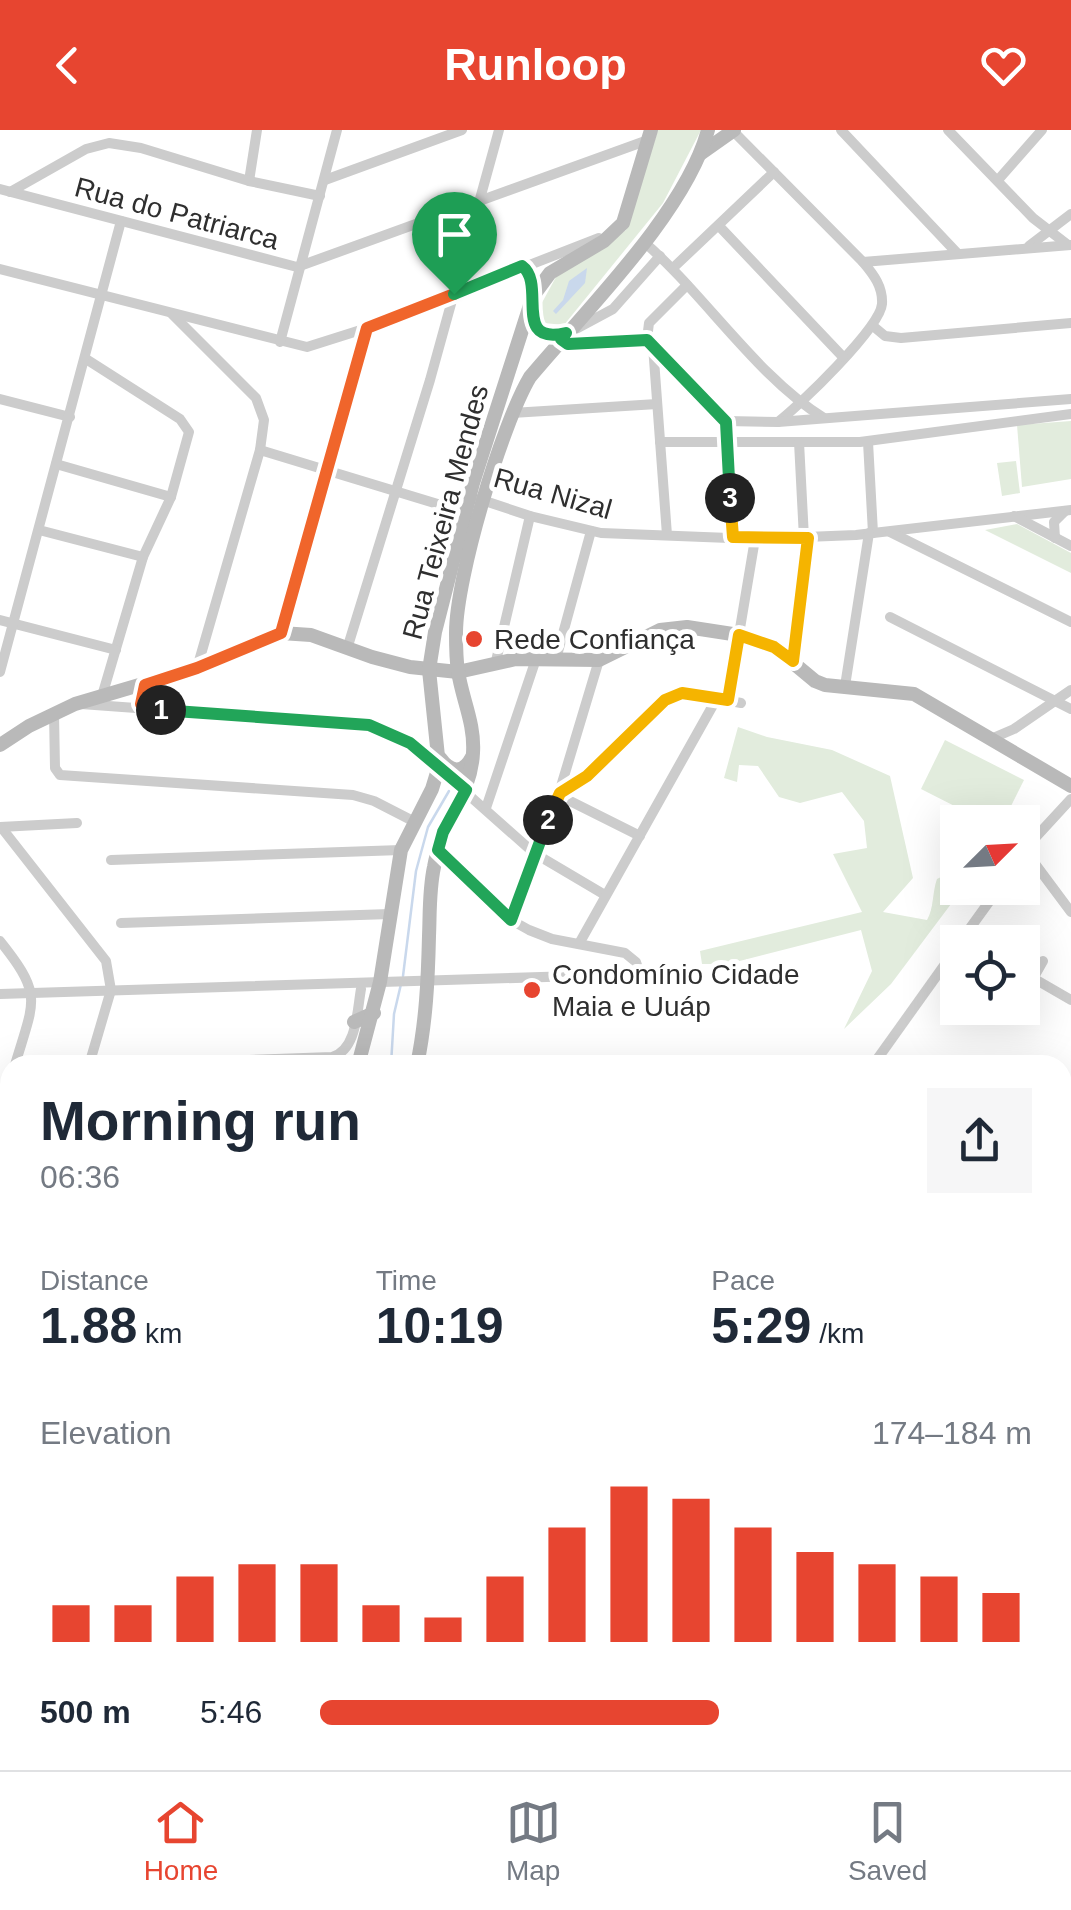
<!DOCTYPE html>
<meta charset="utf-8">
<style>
:root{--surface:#fff;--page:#f6f6f7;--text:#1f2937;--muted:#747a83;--line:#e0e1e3;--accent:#e74530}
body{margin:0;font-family:Helvetica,sans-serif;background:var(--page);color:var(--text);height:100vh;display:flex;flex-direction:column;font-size:38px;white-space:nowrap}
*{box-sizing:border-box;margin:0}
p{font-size:32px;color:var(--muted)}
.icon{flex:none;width:55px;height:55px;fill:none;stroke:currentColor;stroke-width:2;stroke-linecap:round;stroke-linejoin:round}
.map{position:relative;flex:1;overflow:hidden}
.sheet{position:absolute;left:0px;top:925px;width:1072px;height:715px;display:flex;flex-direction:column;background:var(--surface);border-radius:30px 30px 0 0;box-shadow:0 10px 40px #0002}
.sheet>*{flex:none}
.needle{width:65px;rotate:66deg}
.controls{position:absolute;left:940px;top:675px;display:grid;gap:20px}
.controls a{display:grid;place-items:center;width:100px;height:100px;border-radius:0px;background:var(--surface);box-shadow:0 10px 40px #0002;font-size:50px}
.pin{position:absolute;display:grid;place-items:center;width:85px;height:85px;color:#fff;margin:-102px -42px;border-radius:50% 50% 50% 0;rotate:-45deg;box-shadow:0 0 10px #0007}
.pin .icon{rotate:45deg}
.km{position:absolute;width:50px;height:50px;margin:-25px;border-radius:50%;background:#222;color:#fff;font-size:28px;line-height:50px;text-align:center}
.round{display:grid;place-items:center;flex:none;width:105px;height:105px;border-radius:0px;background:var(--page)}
.overview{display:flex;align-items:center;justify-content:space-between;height:170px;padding:0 40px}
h1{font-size:55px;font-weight:700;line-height:75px}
.figures{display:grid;grid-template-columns:repeat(3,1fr);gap:15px;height:170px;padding:10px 40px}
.figures div{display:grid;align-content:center}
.figures b{font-size:50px;font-weight:700}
.figures small{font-size:28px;font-weight:400}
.figures p{font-size:28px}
.chart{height:280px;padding:20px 40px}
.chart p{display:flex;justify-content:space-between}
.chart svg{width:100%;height:180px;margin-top:10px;stroke:var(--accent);stroke-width:6}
ul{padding:0 40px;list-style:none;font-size:32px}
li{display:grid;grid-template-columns:160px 120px 1fr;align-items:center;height:75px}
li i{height:25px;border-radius:12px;background:var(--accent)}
header{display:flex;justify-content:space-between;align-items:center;height:130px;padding:0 40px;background:var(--accent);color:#fff;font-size:45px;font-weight:700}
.tabs{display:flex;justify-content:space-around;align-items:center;height:140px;border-top:2px solid var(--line);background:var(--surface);font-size:28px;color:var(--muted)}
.tabs a{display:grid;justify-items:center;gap:5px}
.tabs .selected{color:var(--accent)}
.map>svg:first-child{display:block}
.green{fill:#e2ecdd}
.water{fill:#c9d8ec}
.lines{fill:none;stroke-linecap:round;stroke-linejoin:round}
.stream{stroke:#c9d8ec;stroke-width:2.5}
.street{stroke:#ccc;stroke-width:10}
.secondary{stroke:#b9b9b9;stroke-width:14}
.split-1-casing{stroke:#fff;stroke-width:20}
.split-2-casing{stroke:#fff;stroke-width:20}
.split-3-casing{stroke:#fff;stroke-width:20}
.split-4-casing{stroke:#fff;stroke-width:20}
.split-1{stroke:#f0652b;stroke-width:12}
.split-2{stroke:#22a559;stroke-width:12}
.split-3{stroke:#f5b400;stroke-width:12}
.split-4{stroke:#22a559;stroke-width:12}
.poi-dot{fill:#e74530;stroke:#fff;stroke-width:4}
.labels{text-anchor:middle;stroke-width:10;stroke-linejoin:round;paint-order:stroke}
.street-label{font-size:28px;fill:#2f2f2f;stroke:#fff}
.poi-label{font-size:28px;fill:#2f2f2f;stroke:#fff;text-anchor:start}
</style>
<header><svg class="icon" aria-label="back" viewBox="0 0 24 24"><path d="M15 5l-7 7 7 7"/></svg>Runloop<svg class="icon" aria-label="heart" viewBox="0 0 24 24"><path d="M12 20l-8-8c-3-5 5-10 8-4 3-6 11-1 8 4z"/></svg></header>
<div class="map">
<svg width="1071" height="1640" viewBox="0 0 1071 1640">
<rect width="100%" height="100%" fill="#fff"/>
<!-- green -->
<g class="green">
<path d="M658 0H701L663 73 564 195 544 193 538 180 556 147 626 100Z"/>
<path d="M1071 291V349L1022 357 1017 295Z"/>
<path d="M1016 331 1020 363 1002 366 997 333Z"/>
<path d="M1017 394 1071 423V443L985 400Z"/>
<path d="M738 597 767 607 832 620 890 646 913 748 883 782 927 790C934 778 932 763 937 749L957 739 958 758H963L891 854 844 899 872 841 861 800 728 834H702L700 821 862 782 833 724 867 718 864 691 842 662 800 673 779 667 758 636 739 635 737 652 724 648Z"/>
<path d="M945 610 1024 650 1003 692H986L921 659Z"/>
<path d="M1071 1010V1591H1063L1062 1019Z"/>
<path d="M679 1630H895L862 1640H686Z"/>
</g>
<!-- water -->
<path class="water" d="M587 138 585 153 556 184 553 181 563 170 569 151Z"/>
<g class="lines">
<!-- stream -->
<g class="stream">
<path d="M403 846 416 741 428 697 449 661"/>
<path d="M391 935 394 884 401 854"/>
<path d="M272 1630 273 1640"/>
</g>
<!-- street -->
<g class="street">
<path d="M841 0 957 123"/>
<path d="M948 0 1033 88 1068 115"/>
<path d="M733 1 863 132C874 145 883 157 882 174 880 198 799 276 778 292"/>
<path d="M325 50 462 0"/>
<path d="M998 50 1042 0"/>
<path d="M249 51 257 0"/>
<path d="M0 59 297 137 648 10"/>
<path d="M10 62 86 19 109 13 141 18 249 51 320 66"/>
<path d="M719 96 843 227"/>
<path d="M644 112C704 164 758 248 824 288"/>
<path d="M1029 116 1071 84"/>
<path d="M863 132 1071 115"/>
<path d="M522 136 531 145 533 165"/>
<path d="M673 138 774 42"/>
<path d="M0 139 307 217 367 198 599 108"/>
<path d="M172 184 256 268 264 290 260 320 197 538"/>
<path d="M873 196 885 206 901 208 1071 193"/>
<path d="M572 201 613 179 660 126"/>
<path d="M647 209 726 291"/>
<path d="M647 209 649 193 687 155"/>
<path d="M280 212 337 0"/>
<path d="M653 216 667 405"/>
<path d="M559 217 647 209"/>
<path d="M86 229 180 289 189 302 171 367 143 427 102 566"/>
<path d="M0 269 70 287"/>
<path d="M512 283 657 274"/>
<path d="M726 291 778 292 1071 269"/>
<path d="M726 291 733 407"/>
<path d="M660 312H860L1071 284"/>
<path d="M799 312 804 408"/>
<path d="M868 312 873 403"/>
<path d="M260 320 464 382"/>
<path d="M56 334 171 367"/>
<path d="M479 369 530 386 601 403 755 409 856 405 1071 380"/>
<path d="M1014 386 1071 416"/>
<path d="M39 400 143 427"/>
<path d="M890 402 1071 492"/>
<path d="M1055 408 1054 392 1065 381"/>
<path d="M890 487 1071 579"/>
<path d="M0 490 116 520"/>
<path d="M281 503 367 198"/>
<path d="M347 519 430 250 499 0"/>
<path d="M556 529 591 401"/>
<path d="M496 531 530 386"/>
<path d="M793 531 808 409"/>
<path d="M0 542 121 91"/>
<path d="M845 556 869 403"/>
<path d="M728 570 755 409"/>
<path d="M81 574 369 595 410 613 534 723 605 765"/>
<path d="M54 583 55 638 60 645 353 665 374 671 413 691"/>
<path d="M993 608 1014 599 1071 560"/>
<path d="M559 663 587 645 673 566 689 563 741 573"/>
<path d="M558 665 640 706"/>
<path d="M486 678 536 529"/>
<path d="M0 697 77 693"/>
<path d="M1 697 106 831 111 860 89 935"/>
<path d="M1024 719 1071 782"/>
<path d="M1023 721 1071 669"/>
<path d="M111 730 401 720"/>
<path d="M511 790 559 663 599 530"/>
<path d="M121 793 390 784"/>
<path d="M0 811C44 866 34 870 15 935"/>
<path d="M580 812 717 568"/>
<path d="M960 812 999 758"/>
<path d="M1033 848 1071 870"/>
<path d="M0 864 640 844 636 832 625 823 552 809 529 800 511 790 438 720"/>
<path d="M1022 868 1043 831"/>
<path d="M1010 890 1017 878"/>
<path d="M107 935 332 927C357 920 357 881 361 859"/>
<path d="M873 935 958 816"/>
<path d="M0 991 10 953"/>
<path d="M1062 993 1071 984"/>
<path d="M0 1007 10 1009"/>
<path d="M0 1044 10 1047"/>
<path d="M0 1267 10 1271"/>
<path d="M625 1630 631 1640"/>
<path d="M426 1640 432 1630"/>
<path d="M486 1640 498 1630"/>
<path d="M579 1640 598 1630"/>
</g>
<!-- secondary -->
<g class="secondary">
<path d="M700 24 734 0"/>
<path d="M530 175C534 196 543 209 566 203"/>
<path d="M0 615 29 596 75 574 197 538 281 503 311 505 372 527 410 537 458 542 516 529 599 530 660 500 687 497 739 505 774 517 815 551 825 555 914 564 1071 656"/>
<path d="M440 628C451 643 463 644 472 627"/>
<path d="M354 892 374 883"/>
<path d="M358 935 380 852 401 720 432 659 439 636 429 540 435 502 473 353 533 166 550 143 604 111 623 93 651 0"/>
<path d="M417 935C426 892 428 850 429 806 430 783 429 760 434 737 441 696 471 665 473 623 475 593 462 569 458 541 456 529 456 515 456 503 456 447 502 294 530 247 585 181 686 82 708 0"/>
<path d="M1062 1602 1071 1601"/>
<path d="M246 1630 249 1640"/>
<path d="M345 1630V1640"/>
<path d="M235 1640V1630"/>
<path d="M327 1640 333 1630"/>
<path d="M921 1640 953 1630"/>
</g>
</g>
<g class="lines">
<defs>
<path id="split-1" d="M161 580 145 579 141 574 145 555 197 538 281 503 367 198 454 164"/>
<path id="split-2" d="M161 580 369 595 410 613 466 660 443 702 438 720 511 790 548 690"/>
<path id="split-3" d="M548 690 560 663 587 646 665 570 682 563 728 570 739 505 774 517 793 531 808 408 733 407 730 368"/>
<path id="split-4" d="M454 164 522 136C547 154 511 216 566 203L561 209 568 214 647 210 726 292 730 368"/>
</defs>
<!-- split-1 casing -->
<use href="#split-1" class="split-1-casing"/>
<!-- split-2 casing -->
<use href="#split-2" class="split-2-casing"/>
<!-- split-3 casing -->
<use href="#split-3" class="split-3-casing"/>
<!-- split-4 casing -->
<use href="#split-4" class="split-4-casing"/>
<!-- split-1 -->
<use href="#split-1" class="split-1"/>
<!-- split-2 -->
<use href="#split-2" class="split-2"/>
<!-- split-3 -->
<use href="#split-3" class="split-3"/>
<!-- split-4 -->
<use href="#split-4" class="split-4"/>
</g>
<!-- markers -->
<g class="poi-dot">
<circle cx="474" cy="509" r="10"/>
<circle cx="532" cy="860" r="10"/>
</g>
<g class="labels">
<!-- street labels -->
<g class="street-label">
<text transform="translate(177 83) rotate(15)" y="10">Rua do Patriarca</text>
<text transform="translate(553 363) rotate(16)" y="10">Rua Nizal</text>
<text transform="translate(445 382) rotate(-75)" y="10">Rua Teixeira Mendes</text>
</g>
<!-- poi labels -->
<g class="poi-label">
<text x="494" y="519">Rede Confiança</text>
<text x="552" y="854">Condomínio Cidade<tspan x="552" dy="32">Maia e Uuáp</tspan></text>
</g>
</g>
</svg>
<div class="controls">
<a><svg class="needle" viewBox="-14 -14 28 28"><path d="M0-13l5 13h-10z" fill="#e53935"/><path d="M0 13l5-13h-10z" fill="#747a83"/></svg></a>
<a><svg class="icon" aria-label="locate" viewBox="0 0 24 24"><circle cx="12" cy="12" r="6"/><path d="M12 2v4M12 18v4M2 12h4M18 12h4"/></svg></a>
</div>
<div class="pin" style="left:454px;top:164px;background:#1e9e55"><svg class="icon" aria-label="arrive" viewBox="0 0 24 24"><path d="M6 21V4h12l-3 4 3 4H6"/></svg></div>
<b class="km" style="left:161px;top:580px">1</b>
<b class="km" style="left:548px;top:690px">2</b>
<b class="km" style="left:730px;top:368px">3</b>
<section class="sheet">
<div class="overview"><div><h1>Morning run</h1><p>06:36</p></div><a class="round"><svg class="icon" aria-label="share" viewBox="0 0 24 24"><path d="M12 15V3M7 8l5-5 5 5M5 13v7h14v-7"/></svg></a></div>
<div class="figures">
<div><p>Distance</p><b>1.88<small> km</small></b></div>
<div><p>Time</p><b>10:19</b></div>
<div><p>Pace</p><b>5:29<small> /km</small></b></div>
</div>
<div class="chart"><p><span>Elevation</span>174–184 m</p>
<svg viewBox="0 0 160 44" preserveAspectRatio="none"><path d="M5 44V35M15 44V35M25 44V28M35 44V25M45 44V25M55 44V35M65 44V38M75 44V28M85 44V16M95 44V6M105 44V9M115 44V16M125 44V22M135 44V25M145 44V28M155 44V32"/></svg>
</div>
<ul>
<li><b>500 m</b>5:46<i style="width:56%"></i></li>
</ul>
</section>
</div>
<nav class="tabs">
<a class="selected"><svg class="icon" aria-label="home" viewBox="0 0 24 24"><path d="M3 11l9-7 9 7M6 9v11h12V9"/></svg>Home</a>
<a><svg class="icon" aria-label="map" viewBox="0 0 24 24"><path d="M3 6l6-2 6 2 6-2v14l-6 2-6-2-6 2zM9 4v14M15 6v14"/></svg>Map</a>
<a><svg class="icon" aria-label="saved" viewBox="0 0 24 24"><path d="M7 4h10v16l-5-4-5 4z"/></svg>Saved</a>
</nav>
